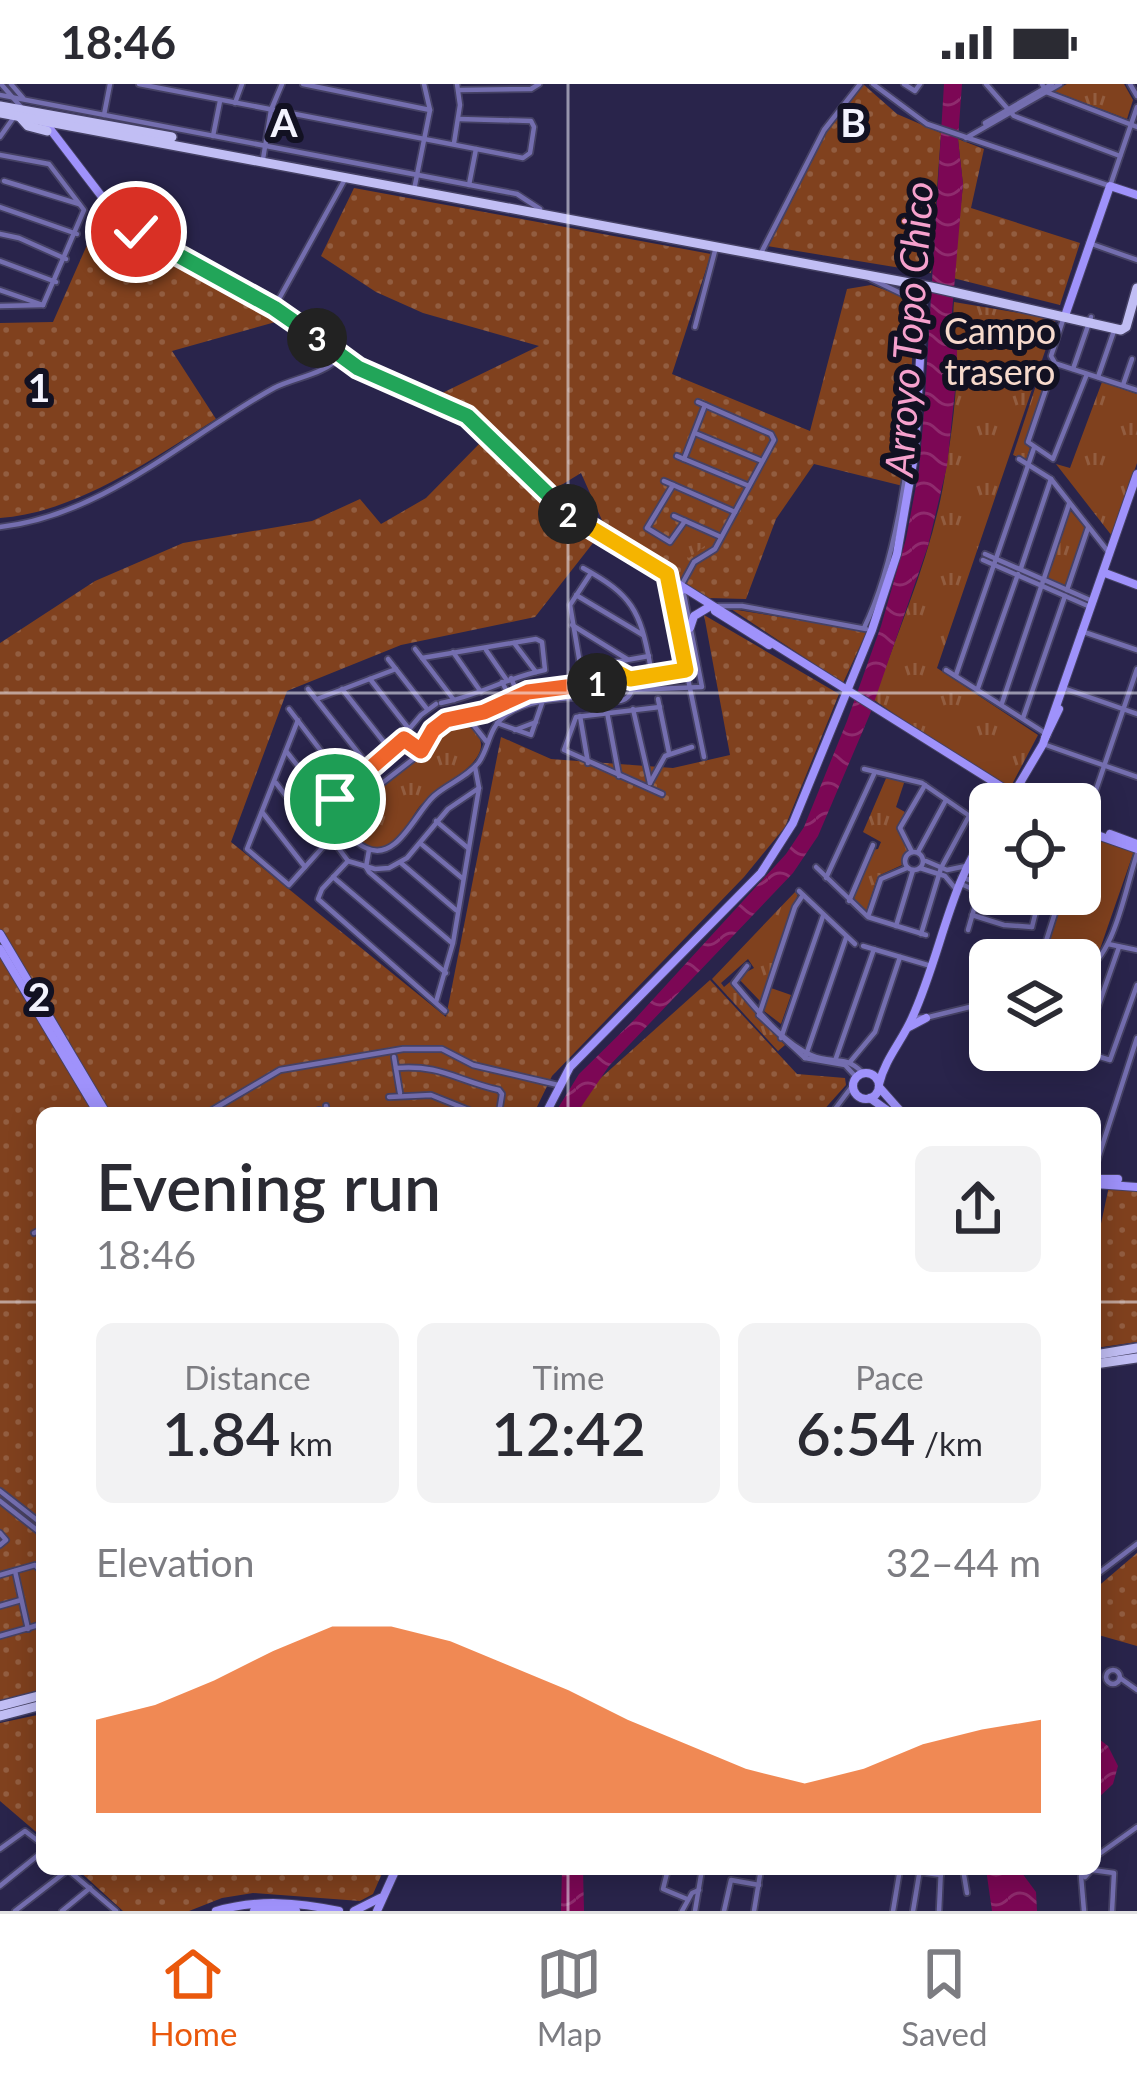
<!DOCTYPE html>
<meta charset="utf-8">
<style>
:root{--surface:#fff;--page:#f2f2f3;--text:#2b2b33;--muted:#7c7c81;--line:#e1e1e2;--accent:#ea580c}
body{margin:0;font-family:Lato,sans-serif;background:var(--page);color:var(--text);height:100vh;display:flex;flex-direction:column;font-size:45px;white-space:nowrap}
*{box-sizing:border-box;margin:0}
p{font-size:39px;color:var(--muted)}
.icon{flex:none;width:66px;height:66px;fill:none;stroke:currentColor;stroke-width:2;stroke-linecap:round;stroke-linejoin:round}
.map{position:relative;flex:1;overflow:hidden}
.panel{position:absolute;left:36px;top:1023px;width:1065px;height:768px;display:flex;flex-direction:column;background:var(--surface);border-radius:18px;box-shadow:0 6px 30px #0003}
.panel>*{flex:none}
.tools{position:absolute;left:969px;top:699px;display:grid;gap:24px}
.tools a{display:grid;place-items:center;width:132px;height:132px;border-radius:18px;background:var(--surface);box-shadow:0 6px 30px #0003;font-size:60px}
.pin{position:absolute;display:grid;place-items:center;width:102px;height:102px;color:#fff;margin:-51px;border:6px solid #fff;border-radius:50%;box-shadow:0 3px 12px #0007}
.km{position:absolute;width:60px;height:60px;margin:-30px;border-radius:50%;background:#222;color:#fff;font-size:33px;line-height:60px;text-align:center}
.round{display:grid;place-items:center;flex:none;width:126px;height:126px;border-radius:18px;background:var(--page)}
.overview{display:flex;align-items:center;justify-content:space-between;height:204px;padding:0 60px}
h1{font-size:66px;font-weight:600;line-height:90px}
.figures{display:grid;grid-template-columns:repeat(3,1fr);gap:18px;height:204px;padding:12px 60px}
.figures div{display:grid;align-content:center;border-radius:18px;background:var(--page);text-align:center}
.figures b{font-size:60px;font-weight:600}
.figures small{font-size:33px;font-weight:400}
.figures p{font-size:33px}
.chart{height:336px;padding:24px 60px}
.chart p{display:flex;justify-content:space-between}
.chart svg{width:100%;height:216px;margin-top:12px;fill:var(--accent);opacity:.7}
.status{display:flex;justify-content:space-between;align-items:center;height:84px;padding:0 60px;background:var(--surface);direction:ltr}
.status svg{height:33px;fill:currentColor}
.tab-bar{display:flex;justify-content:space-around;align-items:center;height:168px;border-top:3px solid var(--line);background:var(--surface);font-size:33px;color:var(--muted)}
.tab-bar a{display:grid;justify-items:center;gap:6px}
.tab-bar .current{color:var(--accent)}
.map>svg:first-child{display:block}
.grass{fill:url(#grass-dots)}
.park{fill:url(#park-tufts)}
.pitch{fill:#80411e}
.water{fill:url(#water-waves)}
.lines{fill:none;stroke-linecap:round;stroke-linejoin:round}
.street-casing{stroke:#454164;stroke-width:8}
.secondary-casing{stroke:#454164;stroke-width:10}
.primary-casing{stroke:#454164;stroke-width:12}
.street{stroke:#746eaf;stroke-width:4.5}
.secondary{stroke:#9f92fb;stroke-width:8}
.primary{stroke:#c1bef4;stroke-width:9}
.split-1-casing{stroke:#fff;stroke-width:24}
.split-2-casing{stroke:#fff;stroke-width:24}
.split-3-casing{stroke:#fff;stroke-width:24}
.split-4-casing{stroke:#fff;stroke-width:24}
.split-1{stroke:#f0652b;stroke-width:15}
.split-2{stroke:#f5b400;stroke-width:15}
.split-3{stroke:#22a559;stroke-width:15}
.split-4{stroke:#22a559;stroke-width:15}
.grid{fill:none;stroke:#f3f3fe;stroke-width:3;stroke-opacity:0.55}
.labels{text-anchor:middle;stroke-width:12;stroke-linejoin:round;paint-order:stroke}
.park-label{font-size:36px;fill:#f7dacc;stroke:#121122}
.water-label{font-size:39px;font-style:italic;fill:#f6a1cd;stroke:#121122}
.grid-label{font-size:39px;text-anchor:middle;font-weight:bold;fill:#f3f3fe;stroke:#121122;stroke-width:12;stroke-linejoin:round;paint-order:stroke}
</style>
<div class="status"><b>18:46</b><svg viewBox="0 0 49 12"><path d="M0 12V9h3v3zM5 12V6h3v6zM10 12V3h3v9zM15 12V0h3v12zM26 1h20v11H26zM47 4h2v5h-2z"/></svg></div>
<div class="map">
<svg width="1137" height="1827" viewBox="0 0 1137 1827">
<defs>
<pattern id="grass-dots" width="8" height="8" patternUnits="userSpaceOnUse" patternTransform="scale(3)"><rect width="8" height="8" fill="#80411e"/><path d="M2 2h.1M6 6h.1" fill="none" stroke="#925d40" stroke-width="1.8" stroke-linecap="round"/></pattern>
<pattern id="park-tufts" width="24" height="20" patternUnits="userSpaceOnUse" patternTransform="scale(3)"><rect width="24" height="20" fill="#80411e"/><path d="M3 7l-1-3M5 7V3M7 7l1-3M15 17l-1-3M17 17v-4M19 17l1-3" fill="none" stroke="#925d40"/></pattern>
<pattern id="water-waves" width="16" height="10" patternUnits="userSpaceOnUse" patternTransform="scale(3)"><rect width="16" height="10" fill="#7c0755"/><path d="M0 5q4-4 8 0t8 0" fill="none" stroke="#8f2c6e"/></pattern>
</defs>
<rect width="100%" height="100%" fill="#29244b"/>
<!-- grass -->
<g class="grass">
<path d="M863 0 897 30 941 49 931 189 767 162 827 43Z"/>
<path d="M958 55 984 65 971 124 1080 159 1060 221 953 194 963 101Z"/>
<path d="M354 104 711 170 672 290 810 347 847 205 871 201 908 214 914 225 907 403 814 380 776 435 746 515 708 514 609 452 581 389 550 408 470 330 434 313 539 262 423 229 376 208 321 172Z"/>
<path d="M102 127 130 154 279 237 172 267 216 335C154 374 75 429 0 434V239L53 238Z"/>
<path d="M482 357 540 419 593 459 535 533 401 561 287 607 231 758 446 933 501 653 551 675 673 684 730 671 704 531 839 610 785 743 744 793 552 992 534 1029H42V1606L0 1617V559L95 497 183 459 312 437 360 415 381 440 426 414Z"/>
<path d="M731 525 867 547 843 599Z"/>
<path d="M710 896 797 990 845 994 846 1001 821 1029H575L584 1009Z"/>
<path d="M1109 1102 1137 1105V1258L1095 1264V1168Z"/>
<path d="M1137 1469V1562L1095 1550V1505Z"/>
<path d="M42 1630V1753L0 1717V1639Z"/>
<path d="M77 1785H384L373 1810 360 1817 253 1809 222 1814 189 1827H123Z"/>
</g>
<!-- park -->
<g class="park">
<path d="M1067 0H1124L1133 16 1127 35 1053 7Z"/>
<path d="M954 218 1056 235 937 584 1038 651 1008 708 874 616C900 540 935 464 946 384 952 348 957 309 957 273 956 254 952 237 954 218Z"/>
<path d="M1044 277 1053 282 1025 359 1030 364 1026 376 1013 371Z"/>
<path d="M1102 298 1137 310V379L1112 452 1056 380 1070 384Z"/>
<path d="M1070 426 1086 445 1066 503 1047 494Z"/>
<path d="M687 443 715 454 689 474 672 464Z"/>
<path d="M461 638C517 667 440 700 420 722 408 737 398 766 375 764 366 764 357 758 353 749 341 722 398 695 414 677 430 660 435 638 461 638Z"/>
<path d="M887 692 905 696 896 723 905 728 896 744 908 766 902 781 878 792 866 828 852 814 872 766 878 765 881 758 863 748Z"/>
<path d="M796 807 798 810 761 918 737 893 754 884 748 875 721 899 724 903 730 898C750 919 764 941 785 961L778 967 712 895Z"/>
<path d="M771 904 791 911 781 940 764 927Z"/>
<path d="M36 1485 42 1493V1525L28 1529 20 1490Z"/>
</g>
<!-- pitch -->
<path class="pitch" d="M1085 749 1134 767 1100 865 1080 887V876H1043L1065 810H1080V763Z"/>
<!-- water -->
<g class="water">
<path d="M944 0H962L958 55 963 100 951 240 957 266 956 297 947 382 928 462 870 630 818 752 793 789 609 982 577 1029H555L579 990 635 935 786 770 804 743 847 637 881 542 906 455 919 386 924 328Z"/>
<path d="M1095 1652 1108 1662 1118 1682 1113 1700 1095 1717Z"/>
<path d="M562 1785H583L584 1827H561Z"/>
<path d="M1019 1785 1036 1808 1037 1827H992L986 1785Z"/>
</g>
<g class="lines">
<defs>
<g id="street">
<path d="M1 0 21 23"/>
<path d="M11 0 23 14"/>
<path d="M139 0 523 74 530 69 534 43 531 37 459 35"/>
<path d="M303 0 430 26"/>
<path d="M873 0 927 40 1110 102 1137 23"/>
<path d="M904 0 915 7 920 0"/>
<path d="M986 0 1014 32 1120 72"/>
<path d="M1042 0 1046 8 1137 43"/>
<path d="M1130 0 1137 12"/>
<path d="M459 6 531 5 539 0"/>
<path d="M0 11 517 110 540 125"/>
<path d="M235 19 242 0"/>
<path d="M104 31 110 0"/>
<path d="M985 39 1052 0"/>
<path d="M213 52 220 17"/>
<path d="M0 53 14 33"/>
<path d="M966 54 1060 0"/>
<path d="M454 59 460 21 457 0"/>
<path d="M0 71 49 80 84 126 43 221"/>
<path d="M263 75 271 26 282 0"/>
<path d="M4 97 79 120"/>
<path d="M469 101 476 65"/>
<path d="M414 106 430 26 424 0"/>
<path d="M0 123 77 150"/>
<path d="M0 150 19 154 66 175"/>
<path d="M1089 159 1137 176"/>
<path d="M760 171 824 46 860 0"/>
<path d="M0 177 56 198"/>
<path d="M871 195 915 216 917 270"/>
<path d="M0 206 43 221"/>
<path d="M0 222 43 221"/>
<path d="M274 224 344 97"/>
<path d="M1064 233 1051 272 1055 279 1028 358 1053 375 1087 290"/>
<path d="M695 243 716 163"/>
<path d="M1057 280 1137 306"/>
<path d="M1073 285 1091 233"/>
<path d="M1098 293 1115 244"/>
<path d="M1123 301 1132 275"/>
<path d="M695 349 762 377"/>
<path d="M677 372 749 402"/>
<path d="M684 375 705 321"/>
<path d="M1019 375 1051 395 1110 470"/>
<path d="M664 397 735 428"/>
<path d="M673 401 647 444 670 458 685 437"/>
<path d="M674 432 721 453"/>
<path d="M0 443C105 431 185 353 274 304 296 293 324 291 341 272"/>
<path d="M985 470 1090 516"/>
<path d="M983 476 1088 522"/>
<path d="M583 484C632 511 640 526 650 580"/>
<path d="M1021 484 1051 395"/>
<path d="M591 489 570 521 580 580 588 583 649 572"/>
<path d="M669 502 704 673"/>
<path d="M1067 506 1088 444"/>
<path d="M576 511 643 551"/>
<path d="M718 522H742L866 545"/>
<path d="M572 541 627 575"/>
<path d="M864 544C895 480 909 382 914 311"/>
<path d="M1081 547 1137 566"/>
<path d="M514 559 536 588"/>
<path d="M415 565 454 616"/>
<path d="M486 566 506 595"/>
<path d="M453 568 481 608"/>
<path d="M422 574 536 555 542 558 545 586C508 593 478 612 441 619"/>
<path d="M388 575 427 625"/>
<path d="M946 586 1048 651"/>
<circle cx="618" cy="603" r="14"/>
<path d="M956 591 1034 364"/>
<path d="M511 594 523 622"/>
<path d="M370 595 409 645"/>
<path d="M630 595 698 584"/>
<path d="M502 598 516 625"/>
<path d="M978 604 1018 490"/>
<path d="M308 605 371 685"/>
<path d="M342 605 391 667"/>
<path d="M1066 605 1137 630"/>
<path d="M632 606 702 603 682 500 694 478 715 465 774 356 771 350 698 318"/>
<path d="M317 615 396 585"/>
<path d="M658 615 669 669"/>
<path d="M1002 619 1069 420"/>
<path d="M436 620 421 631 383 676 338 710 331 724V754L348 777 375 785 389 784 407 774 448 725 479 704"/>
<path d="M660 623 576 633 564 666 662 710"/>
<path d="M289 625 347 701"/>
<path d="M633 625 650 699"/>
<path d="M607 628 619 692"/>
<path d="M580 632 588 679"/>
<path d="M468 634 486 657"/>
<path d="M1023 634 1065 512"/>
<path d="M298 636 247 765 289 801 331 754"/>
<path d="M497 639 531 651 542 619"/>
<path d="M515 646 536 638"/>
<path d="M1046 661 1137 693"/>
<path d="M286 667 331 724"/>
<path d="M864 685 922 699 974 735"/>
<path d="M276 699 324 761"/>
<path d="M650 699 665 672 692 663"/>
<path d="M262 728 305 783"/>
<path d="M349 734C349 748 352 758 366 764 397 779 415 729 434 712 447 700 468 693 479 678 490 662 488 644 506 631 532 612 576 615 606 611"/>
<path d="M349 734 354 721 417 672 440 639 484 629 528 608 604 598"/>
<path d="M436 737 468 764"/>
<path d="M1080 753 1137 585"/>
<path d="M420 759 462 794"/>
<path d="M369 766 366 783 369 788 452 859"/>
<circle cx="914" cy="777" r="9"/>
<path d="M912 768 900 744 925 701"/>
<path d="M918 768 946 716"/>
<path d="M348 777 322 805 318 815 445 927"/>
<path d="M926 777 947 786 966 782"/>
<path d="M401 779 456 826"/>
<path d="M816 783 868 833 926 851"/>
<path d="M920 784 945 792 955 804"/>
<path d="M333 793 446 889"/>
<path d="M961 793 990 803"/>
<path d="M826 794 874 690"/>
<path d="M959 799 979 808 968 846"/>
<path d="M799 807 855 860"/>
<path d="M1012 810 1048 821"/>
<path d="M849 817 873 761"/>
<path d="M869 830 881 795 907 784"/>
<path d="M972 831 1004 841 1032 843"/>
<path d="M896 842 913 786"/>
<path d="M1032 843 1038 819"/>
<path d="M921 850 941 784 969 732"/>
<path d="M1108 860 1137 866"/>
<path d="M863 862 931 882"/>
<path d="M1119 863 1084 963 1087 969 1110 976 1137 901"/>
<path d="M1040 876 1061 810"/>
<path d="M747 882 734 899C755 923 781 958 811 971 832 981 843 969 863 989"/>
<path d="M1080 891C1115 874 1125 805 1137 770"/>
<path d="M436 918 453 859 479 704 475 683"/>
<path d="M759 931 795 823 803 811"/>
<path d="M759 931 805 974 845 981 856 993"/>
<path d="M912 934 929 933 990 918"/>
<path d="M781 954 823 832"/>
<path d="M394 973 400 1009"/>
<path d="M805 974 846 854"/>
<path d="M836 974 874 865"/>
<path d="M850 978 875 948 900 873"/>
<path d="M396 984C440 980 458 997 499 1006L502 1010 499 1029"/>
<path d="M389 1013 431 1011 476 1029"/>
<path d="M326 1022 327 1029"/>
<path d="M319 1026V1029"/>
<path d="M207 1029 280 986 403 965H442L473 981 558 1001"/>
<path d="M832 1029 853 1001"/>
<path d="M1095 1084 1137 954"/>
<path d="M34 1149 42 1145"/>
<path d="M0 1407 42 1440"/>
<path d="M0 1417 42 1450"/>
<path d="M0 1449 6 1456 0 1461"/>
<path d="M15 1487 28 1545"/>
<path d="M0 1491 35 1481 42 1488"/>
<path d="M1095 1492 1137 1460"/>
<path d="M0 1522 21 1516"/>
<path d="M0 1552 42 1540"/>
<circle cx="1113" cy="1593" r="7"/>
<path d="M1120 1594 1137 1606"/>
<path d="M0 1765 25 1747 42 1760"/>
<path d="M1095 1773 1137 1743"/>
<path d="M668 1785 663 1805 687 1815"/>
<path d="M963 1785 967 1809"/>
<path d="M1078 1785 1085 1793 1092 1785"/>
<path d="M1092 1786 1114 1789 1112 1827"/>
<path d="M920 1788 941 1791"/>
<path d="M1081 1792 1084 1827"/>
<path d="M0 1802 42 1768"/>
<path d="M15 1827 68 1786 116 1827"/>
<path d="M62 1827 90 1804"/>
<path d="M682 1827 692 1809 699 1806"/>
<path d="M695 1827 702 1785"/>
<path d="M724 1827 731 1796 759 1801"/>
<path d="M754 1827 761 1785"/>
<path d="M893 1827 900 1785"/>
<path d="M913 1827 920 1785"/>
<path d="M939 1827 941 1785"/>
</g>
<g id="secondary">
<path d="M44 37 109 122 136 148 274 225 359 284 467 332 576 436 1029 720"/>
<path d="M1066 229 1110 102 1137 111"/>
<path d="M409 311 471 341"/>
<path d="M582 446 682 506"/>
<path d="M1105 489 1137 501"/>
<path d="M715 527 769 561"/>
<path d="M690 544 694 532 709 523"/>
<path d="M1045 654 1059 625"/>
<path d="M988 703 1016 719"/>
<path d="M1011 714 1043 660 1137 390"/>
<path d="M1080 745 1137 765"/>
<path d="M1110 750 1137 760"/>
<path d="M0 850 106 1029"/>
<path d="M0 865 98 1029"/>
<path d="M909 943 926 934"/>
<circle cx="866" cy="1002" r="13"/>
<path d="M879 1000C885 975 902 957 912 934 941 871 949 800 990 744"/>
<path d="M879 1003 902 1029"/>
<path d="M870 1014 891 1029"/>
<path d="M546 1029 570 983 761 789 793 739 872 546 897 470 915 367 924 202"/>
<path d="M1095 1095H1118"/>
<path d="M1095 1100 1137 1103"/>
<path d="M216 1827C258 1815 297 1818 339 1827"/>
<path d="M254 1827H296"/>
<path d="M354 1827 380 1814"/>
<path d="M377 1827 396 1785"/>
</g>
<g id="primary">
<path d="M0 22 172 53"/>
<path d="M0 29 931 203 1121 246 1126 243 1137 204"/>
<path d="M19 32 28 42 47 47"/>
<path d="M1095 1271 1137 1264"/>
<path d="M1095 1280 1137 1274"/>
<path d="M0 1622 42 1611"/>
<path d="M0 1632 42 1621"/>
</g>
</defs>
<!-- street casing -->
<use href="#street" class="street-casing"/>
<!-- secondary casing -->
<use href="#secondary" class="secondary-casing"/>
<!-- primary casing -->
<use href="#primary" class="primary-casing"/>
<!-- street -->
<use href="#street" class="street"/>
<!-- secondary -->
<use href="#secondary" class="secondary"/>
<!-- primary -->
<use href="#primary" class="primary"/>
</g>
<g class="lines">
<defs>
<path id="split-1" d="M335 715 404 655 421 667 433 646 446 636 484 628 528 608 597 599"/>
<path id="split-2" d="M568 430 667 490 686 586 630 595 617 588 597 599"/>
<path id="split-3" d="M317 254 358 284 467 332 568 430"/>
<path id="split-4" d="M136 148 274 224 317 254"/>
</defs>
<!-- split-1 casing -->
<use href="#split-1" class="split-1-casing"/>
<!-- split-2 casing -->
<use href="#split-2" class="split-2-casing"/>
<!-- split-3 casing -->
<use href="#split-3" class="split-3-casing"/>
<!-- split-4 casing -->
<use href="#split-4" class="split-4-casing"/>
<!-- split-1 -->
<use href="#split-1" class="split-1"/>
<!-- split-2 -->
<use href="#split-2" class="split-2"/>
<!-- split-3 -->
<use href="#split-3" class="split-3"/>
<!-- split-4 -->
<use href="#split-4" class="split-4"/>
</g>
<!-- grid -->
<path class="grid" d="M568 0V1029M0 609H1137M0 1218H42M1095 1218H1137M568 1785V1827"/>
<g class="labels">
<!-- park labels -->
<g class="park-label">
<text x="1000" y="260">Campo<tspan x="1000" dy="41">trasero</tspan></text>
</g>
<!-- water labels -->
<g class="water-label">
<text transform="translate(909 245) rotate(-86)" y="14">Arroyo Topo Chico</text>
</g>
</g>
<g class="grid-label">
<text x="284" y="53">A</text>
<text x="853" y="53">B</text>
<text x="39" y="318">1</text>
<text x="39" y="927">2</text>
</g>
</svg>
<div class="tools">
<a><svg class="icon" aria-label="locate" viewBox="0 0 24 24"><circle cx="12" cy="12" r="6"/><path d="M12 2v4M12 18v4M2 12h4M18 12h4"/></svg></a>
<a><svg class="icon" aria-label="layers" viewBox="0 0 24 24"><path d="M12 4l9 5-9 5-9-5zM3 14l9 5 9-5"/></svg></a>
</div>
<div class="pin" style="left:335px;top:715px;background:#1e9e55"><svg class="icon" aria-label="arrive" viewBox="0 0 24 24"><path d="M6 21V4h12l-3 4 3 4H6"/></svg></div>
<div class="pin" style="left:136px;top:148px;background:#d93025"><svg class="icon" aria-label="check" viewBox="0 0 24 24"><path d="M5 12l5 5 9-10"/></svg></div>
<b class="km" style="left:597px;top:599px">1</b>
<b class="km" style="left:568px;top:430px">2</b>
<b class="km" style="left:317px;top:254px">3</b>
<section class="panel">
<div class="overview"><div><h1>Evening run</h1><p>18:46</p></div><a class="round"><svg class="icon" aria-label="share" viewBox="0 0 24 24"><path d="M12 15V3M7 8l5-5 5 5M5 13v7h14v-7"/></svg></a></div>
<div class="figures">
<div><p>Distance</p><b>1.84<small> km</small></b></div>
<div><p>Time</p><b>12:42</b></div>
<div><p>Pace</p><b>6:54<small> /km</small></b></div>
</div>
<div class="chart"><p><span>Elevation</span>32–44 m</p>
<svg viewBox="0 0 160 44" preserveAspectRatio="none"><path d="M0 44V25L10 22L20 17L30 11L40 6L50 6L60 9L70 14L80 19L90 25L100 30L110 35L120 38L130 35L140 30L150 27L160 25V44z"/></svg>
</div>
</section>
</div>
<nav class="tab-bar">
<a class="current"><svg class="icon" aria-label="home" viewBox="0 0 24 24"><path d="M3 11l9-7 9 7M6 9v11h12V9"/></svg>Home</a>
<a><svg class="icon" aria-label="map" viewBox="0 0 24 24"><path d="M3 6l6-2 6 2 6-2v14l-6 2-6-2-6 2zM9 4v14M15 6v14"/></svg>Map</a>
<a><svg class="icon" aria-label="saved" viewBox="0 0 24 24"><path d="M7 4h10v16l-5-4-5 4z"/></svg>Saved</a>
</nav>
